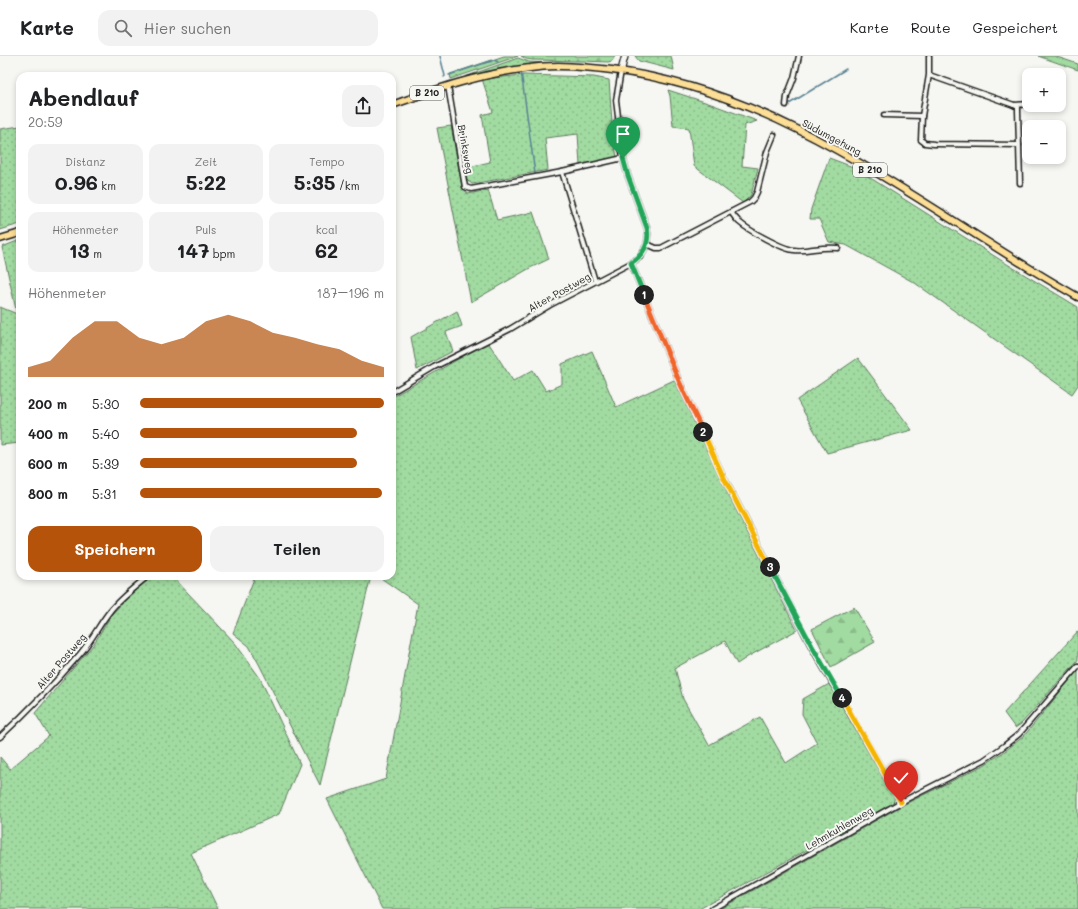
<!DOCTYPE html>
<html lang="de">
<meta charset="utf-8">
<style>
:root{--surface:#fff;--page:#f2f2f2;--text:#202124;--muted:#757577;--line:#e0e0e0;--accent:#b45309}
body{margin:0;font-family:Mali,sans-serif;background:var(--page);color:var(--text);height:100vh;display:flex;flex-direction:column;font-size:15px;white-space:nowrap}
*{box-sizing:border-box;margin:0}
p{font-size:13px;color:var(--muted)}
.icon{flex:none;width:22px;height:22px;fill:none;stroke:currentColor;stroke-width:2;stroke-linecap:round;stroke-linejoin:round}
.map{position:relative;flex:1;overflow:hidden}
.sheet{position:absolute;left:16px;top:16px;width:380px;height:508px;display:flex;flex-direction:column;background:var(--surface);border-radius:12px;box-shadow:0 2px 6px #0003}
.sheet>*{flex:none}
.tools{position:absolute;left:1022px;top:12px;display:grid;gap:8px}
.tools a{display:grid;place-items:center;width:44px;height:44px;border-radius:8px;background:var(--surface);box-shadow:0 2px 6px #0003;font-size:20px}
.pin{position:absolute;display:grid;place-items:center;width:34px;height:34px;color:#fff;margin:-41px -17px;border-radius:50% 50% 50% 0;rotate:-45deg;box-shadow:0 0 4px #0007}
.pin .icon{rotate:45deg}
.km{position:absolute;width:20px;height:20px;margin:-10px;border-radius:50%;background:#222;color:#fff;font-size:11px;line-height:20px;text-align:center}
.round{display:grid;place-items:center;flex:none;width:42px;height:42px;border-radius:12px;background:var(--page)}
.headline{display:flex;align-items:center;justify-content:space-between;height:68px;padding:0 12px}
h1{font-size:22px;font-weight:700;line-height:30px}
.figures{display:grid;grid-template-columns:repeat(3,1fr);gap:6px;height:68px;padding:4px 12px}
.figures div{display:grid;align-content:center;border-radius:10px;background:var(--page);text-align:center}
.figures b{font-size:20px;font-weight:700}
.figures small{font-size:11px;font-weight:400}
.figures p{font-size:11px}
.chart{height:112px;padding:8px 12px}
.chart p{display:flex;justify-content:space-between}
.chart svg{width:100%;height:72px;margin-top:4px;fill:var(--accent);opacity:.7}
.action{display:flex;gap:8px;margin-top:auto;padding:8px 12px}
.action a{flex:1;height:46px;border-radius:12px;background:var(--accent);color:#fff;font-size:16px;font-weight:700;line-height:46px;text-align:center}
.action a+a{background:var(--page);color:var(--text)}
ul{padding:0 12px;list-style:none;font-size:13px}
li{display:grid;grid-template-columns:64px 48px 1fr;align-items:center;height:30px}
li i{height:10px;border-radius:5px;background:var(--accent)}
header{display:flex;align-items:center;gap:24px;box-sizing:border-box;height:56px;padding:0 20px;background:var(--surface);border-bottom:1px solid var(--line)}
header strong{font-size:19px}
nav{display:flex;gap:22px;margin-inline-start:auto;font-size:14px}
.search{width:280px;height:36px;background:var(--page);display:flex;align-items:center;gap:10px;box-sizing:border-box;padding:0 14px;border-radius:12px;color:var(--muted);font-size:15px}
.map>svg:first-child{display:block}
.grass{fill:url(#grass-dots);stroke:#5e7c5e}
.forest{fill:url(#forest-firs);stroke:#5e7c5e}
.pitch{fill:#a1dba1;stroke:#5e7c5e}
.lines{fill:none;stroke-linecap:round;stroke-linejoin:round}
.stream{stroke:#598293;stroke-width:1.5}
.street-casing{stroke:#1c1c1c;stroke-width:7}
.secondary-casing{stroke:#1c1c1c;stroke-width:8}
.primary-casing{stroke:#1c1c1c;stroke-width:9}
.street{stroke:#f6f6f2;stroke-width:4}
.secondary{stroke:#f6f6f2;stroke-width:5.5}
.primary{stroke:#fdde96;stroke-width:6}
.split-1-casing{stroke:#fff;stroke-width:8}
.split-2-casing{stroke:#fff;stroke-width:8}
.split-3-casing{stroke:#fff;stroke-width:8}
.split-4-casing{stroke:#fff;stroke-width:8}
.split-5-casing{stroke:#fff;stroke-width:8}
.split-1{stroke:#22a559;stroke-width:5}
.split-2{stroke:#f0652b;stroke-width:5}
.split-3{stroke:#f5b400;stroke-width:5}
.split-4{stroke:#22a559;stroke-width:5}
.split-5{stroke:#f5b400;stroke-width:5}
.labels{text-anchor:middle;stroke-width:4;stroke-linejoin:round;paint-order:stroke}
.shield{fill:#f6f6f2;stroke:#5d5d5c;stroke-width:1}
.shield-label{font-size:9px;font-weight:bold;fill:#1c1c1c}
.street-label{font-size:10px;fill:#1c1c1c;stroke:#f6f6f2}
</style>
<header>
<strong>Karte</strong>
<div class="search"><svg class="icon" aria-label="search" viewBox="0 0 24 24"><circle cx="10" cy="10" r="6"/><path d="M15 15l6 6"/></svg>Hier suchen</div>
<nav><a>Karte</a><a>Route</a><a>Gespeichert</a></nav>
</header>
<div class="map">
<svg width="1078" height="853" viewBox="0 0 1078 853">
<defs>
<pattern id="grass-dots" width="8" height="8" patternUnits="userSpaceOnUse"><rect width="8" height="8" fill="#a1dba1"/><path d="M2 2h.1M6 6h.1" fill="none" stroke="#8abb8a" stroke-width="1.8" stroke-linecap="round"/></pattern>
<pattern id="forest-firs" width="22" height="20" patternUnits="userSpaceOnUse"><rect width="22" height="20" fill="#a1dba1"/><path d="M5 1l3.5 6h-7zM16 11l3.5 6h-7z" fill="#8abb8a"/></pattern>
</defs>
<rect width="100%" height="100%" fill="#f6f6f2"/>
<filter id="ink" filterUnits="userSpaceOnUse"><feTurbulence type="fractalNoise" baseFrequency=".025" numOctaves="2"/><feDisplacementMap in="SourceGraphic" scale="8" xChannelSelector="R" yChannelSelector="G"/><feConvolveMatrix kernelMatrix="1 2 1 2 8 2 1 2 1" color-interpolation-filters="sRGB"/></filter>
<g filter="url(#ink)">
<!-- grass -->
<g class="grass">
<path d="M635 0H671L674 14 639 5Z"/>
<path d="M518 2 529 6 545 7 490 15 456 24Z"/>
<path d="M524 19 594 21 609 24 613 81 617 101 580 109 578 78 545 82 548 114 472 128 465 123 464 112 490 106 482 59 493 56 482 23Z"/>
<path d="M668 34 711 48 757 65 745 69 742 110 758 112 751 139 743 147 694 110 689 72 673 70 670 40Z"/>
<path d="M20 70V168L0 174V73Z"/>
<path d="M451 70 462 130 468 138 488 134 497 164 533 156 549 203 530 212 471 246 437 72Z"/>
<path d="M829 102 853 111 1007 208 1078 251V329L1072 338 915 227 846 189 829 186 819 163H810L811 153Z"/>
<path d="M20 184V387L0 389V251L17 258 2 191Z"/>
<path d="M457 255 462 270 446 276 453 295 417 314 411 281Z"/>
<path d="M488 286 513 325 533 314 546 335 562 328V308L592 295 616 351 674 324 683 341 728 438 797 574 749 600 737 608 725 585 675 612 683 643 709 689 760 661 786 707 817 687 802 658 803 643 831 627 895 741 893 747 699 853H382L327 743 386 723 418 548 378 520H392V341Z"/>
<path d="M858 302 912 374 827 397 797 344Z"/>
<path d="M152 520H172L235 587 260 622 300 708 279 758 191 797 218 853H0V701L10 713 49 680 35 657 93 589 112 558 128 541Z"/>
<path d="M255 520H371L320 729 259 608 249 590 233 577Z"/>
<path d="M1078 575V604L1021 668 1015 672 1004 657Z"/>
<path d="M1078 614V853H720L903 749 984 709 1005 695 1024 680Z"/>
</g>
<!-- forest -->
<g class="forest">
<path d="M504 0H518L451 23 450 18Z"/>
<path d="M521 0H615L612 5 608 6 582 5 533 4 526 3Z"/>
<path d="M854 551 875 586 831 611 812 573Z"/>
</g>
<!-- pitch -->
<path class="pitch" d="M1038 0H1054L1078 8V14Z"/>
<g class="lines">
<!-- stream -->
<g class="stream">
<path d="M440 0 445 20 444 21"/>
<path d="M521 15 535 118"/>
<path d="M449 19 494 4 498 6"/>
<path d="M789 48 846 13"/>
<path d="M471 135 536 123"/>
</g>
<defs>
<g id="street">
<path d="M929 0V19L922 60 921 84 925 87 934 88 1019 89 1018 55V51L1014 49 929 19"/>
<path d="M448 30 465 131 471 133 562 116 623 102"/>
<path d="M786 49 787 40 794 22 799 0"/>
<path d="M1014 49 1029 48"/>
<path d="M884 59 922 60"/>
<path d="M1019 89 1020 127"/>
<path d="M562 116 595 225"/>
<path d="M731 156C733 159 736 163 739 166 748 174 782 193 794 194 800 195 807 194 813 193 821 192 829 191 838 192"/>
<path d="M647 188 656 192H661L750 146 754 142 757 136 767 96 774 79"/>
<path d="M631 207 679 325 722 418 811 590 901 746"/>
<path d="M392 336 434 311 510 273 550 249 631 207 640 201 644 194 647 188 648 178 647 172 628 120 623 102 616 44 621 15"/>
<path d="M0 681C28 655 55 627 80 598 92 584 99 569 110 555 120 542 135 531 148 520"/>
<path d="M712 853 901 746 984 704 1004 690 1019 678 1078 610"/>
</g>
<path id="secondary" d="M621 15 625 0"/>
<g id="primary">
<path d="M392 49C437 33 482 17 530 12 557 8 585 11 612 14 788 36 929 157 1078 241"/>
<path d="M0 183 20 177"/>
</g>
</defs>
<!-- street casing -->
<use href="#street" class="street-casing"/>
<!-- secondary casing -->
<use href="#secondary" class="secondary-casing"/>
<!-- primary casing -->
<use href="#primary" class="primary-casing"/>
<!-- street -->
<use href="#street" class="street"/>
<!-- secondary -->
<use href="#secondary" class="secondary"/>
<!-- primary -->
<use href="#primary" class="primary"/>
</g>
</g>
<g class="lines" filter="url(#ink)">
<defs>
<path id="split-1" d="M623 102 628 120 647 172C650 187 645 198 631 207L644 239"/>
<path id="split-2" d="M644 239 679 325 703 376"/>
<path id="split-3" d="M703 376 722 418 770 511"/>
<path id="split-4" d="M770 511 812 590 842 642"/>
<path id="split-5" d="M842 642 901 746"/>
</defs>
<!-- split-1 casing -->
<use href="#split-1" class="split-1-casing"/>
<!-- split-2 casing -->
<use href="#split-2" class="split-2-casing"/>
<!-- split-3 casing -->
<use href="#split-3" class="split-3-casing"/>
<!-- split-4 casing -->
<use href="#split-4" class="split-4-casing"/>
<!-- split-5 casing -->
<use href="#split-5" class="split-5-casing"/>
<!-- split-1 -->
<use href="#split-1" class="split-1"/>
<!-- split-2 -->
<use href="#split-2" class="split-2"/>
<!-- split-3 -->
<use href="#split-3" class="split-3"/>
<!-- split-4 -->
<use href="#split-4" class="split-4"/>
<!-- split-5 -->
<use href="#split-5" class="split-5"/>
</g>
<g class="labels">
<!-- shield labels -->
<g class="shield">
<rect x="410" y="30" width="34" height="14" rx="3"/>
<rect x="853" y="107" width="34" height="14" rx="3"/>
</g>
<g class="shield-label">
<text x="427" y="40">B 210</text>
<text x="870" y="117">B 210</text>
</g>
<!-- street labels -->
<g class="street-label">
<text transform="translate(832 81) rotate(28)" y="4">Südumgehung</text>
<text transform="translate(466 93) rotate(80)" y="4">Brinksweg</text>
<text transform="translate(559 236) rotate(-29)" y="4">Alter Postweg</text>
<text transform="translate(61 605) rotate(-49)" y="4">Alter Postweg</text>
<text transform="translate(839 772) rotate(-30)" y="4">Lehmkuhlenweg</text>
</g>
</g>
</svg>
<div class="tools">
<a>+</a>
<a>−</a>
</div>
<div class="pin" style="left:623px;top:102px;background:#1e9e55"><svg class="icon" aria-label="arrive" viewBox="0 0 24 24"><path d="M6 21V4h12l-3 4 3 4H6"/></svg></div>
<div class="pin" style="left:901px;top:746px;background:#d93025"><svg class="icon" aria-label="check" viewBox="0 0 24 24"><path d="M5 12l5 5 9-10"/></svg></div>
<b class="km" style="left:644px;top:239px">1</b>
<b class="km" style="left:703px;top:376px">2</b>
<b class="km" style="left:770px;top:511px">3</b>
<b class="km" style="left:842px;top:642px">4</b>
<section class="sheet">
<div class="headline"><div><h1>Abendlauf</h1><p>20:59</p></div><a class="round"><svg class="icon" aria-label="share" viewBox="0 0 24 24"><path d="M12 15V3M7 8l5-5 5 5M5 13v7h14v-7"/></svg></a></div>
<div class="figures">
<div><p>Distanz</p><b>0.96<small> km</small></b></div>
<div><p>Zeit</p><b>5:22</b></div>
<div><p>Tempo</p><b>5:35<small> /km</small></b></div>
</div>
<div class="figures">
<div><p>Höhenmeter</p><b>13<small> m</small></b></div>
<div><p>Puls</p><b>147<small> bpm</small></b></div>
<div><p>kcal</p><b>62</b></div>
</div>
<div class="chart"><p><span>Höhenmeter</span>187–196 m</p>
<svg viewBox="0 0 160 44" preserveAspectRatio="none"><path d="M0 44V38L10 34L20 20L30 10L40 10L50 20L60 24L70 20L80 10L90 6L100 10L110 17L120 20L130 24L140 27L150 34L160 38V44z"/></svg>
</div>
<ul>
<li><b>200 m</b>5:30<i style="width:100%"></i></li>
<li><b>400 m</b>5:40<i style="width:89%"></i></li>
<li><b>600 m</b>5:39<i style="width:89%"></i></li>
<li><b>800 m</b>5:31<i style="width:99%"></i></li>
</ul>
<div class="action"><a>Speichern</a><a>Teilen</a></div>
</section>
</div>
